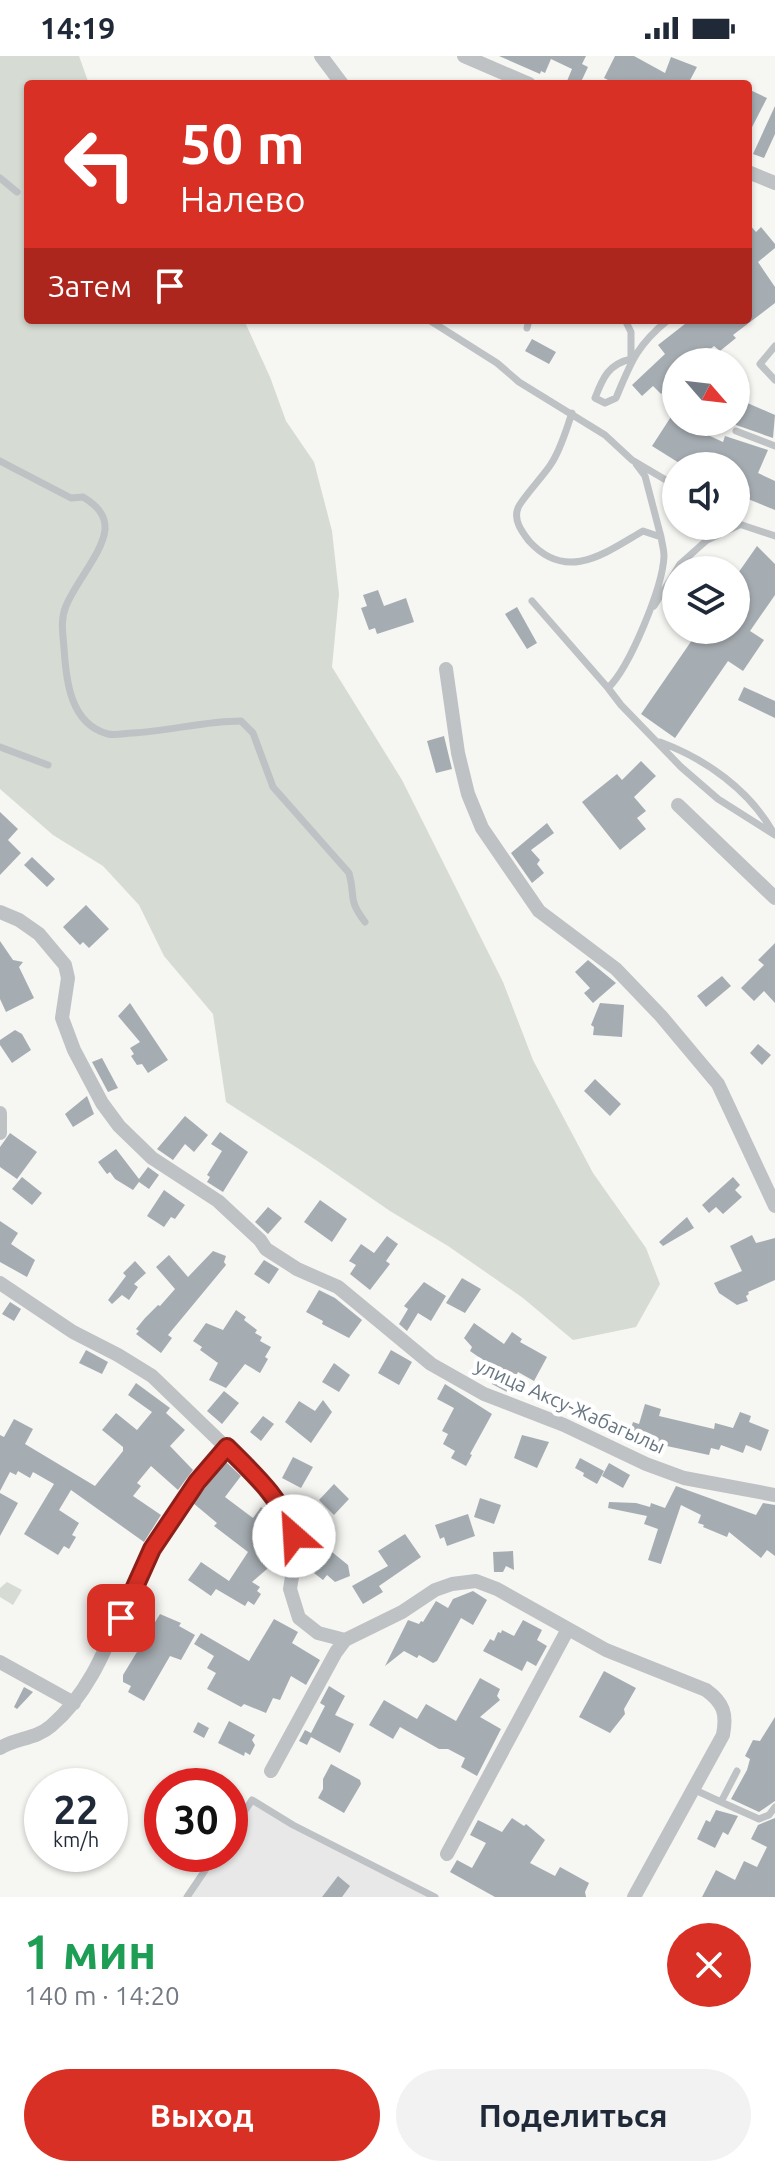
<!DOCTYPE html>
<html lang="ru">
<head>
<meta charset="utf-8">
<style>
  body { margin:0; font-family:Ubuntu,sans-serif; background:#f2f2f3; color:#1f2937; height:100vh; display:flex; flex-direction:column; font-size:30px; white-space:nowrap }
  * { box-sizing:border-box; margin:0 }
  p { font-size:26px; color:#747a83 }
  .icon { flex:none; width:44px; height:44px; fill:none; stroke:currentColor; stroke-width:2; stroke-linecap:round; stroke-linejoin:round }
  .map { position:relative; height:1841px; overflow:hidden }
  .drawer { display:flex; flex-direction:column; background:#fff; flex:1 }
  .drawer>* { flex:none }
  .top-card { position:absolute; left:24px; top:24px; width:728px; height:244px; border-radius:8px; box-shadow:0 2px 6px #0004; background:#d93025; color:#fff; overflow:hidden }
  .needle { width:52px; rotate:118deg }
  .controls { position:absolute; left:662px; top:292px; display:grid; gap:16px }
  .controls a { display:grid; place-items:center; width:88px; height:88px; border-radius:50%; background:#fff; box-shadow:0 2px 6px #0004; font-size:40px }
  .speed { position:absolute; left:24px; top:1712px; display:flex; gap:16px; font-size:40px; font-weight:700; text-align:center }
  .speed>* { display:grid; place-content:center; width:104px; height:104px; border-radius:50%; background:#fff; box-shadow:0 2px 6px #0004; line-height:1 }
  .speed small { font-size:20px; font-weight:400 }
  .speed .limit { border:12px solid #d22; background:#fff; color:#111 }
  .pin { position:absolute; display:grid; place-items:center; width:68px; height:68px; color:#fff; margin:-34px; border-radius:16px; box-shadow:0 4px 12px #0006 }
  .me { position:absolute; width:88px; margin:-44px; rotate:334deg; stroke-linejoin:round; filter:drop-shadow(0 0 6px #0008) }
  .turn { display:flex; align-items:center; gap:28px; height:168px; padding:0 24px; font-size:36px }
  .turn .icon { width:104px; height:104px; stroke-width:2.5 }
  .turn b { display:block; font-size:56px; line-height:68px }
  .then { display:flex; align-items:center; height:76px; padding:0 24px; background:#0003; gap:16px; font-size:30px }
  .round { display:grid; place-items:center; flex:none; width:84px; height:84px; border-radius:42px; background:#f2f2f3 }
  .head { display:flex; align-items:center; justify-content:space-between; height:136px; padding:0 24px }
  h1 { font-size:48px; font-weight:700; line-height:60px; color:#1e9e55 }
  .action { display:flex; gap:16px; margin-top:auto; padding:16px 24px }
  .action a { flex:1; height:92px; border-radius:48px; background:#d93025; color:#fff; font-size:32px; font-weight:700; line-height:92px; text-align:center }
  .action a+a { background:#f2f2f3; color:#1f2937 }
  .status { display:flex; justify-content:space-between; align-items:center; height:56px; padding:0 40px; background:#fff; direction:ltr }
  .status svg { height:22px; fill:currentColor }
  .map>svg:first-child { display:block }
  .built { fill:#e7e8e7 }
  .green { fill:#d6dbd3 }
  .building { fill:#a6adb2 }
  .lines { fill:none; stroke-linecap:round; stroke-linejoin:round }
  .lane { stroke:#bec2c5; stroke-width:7 }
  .street { stroke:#bec2c5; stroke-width:14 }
  .route-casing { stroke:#8d1f18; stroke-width:20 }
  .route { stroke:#d93025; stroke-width:14 }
  .labels { text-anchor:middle; stroke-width:8; stroke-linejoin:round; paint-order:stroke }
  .street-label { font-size:20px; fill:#687682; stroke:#fff }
</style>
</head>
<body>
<div class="status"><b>14:19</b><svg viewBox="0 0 49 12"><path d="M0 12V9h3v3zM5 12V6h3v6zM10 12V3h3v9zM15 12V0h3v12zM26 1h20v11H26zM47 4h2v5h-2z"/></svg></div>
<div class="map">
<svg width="775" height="1841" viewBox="0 0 775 1841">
  <rect width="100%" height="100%" fill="#f6f6f3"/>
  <path class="built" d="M252,1744L435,1841H187L216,1798H230V1777Z"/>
  <path class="green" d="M0,0H79L89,28H28V264H244L270,321L286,365L314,406L332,475L339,538L332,611L402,724L503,926L533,1004L593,1117L646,1192L660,1228L636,1271L573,1284L523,1242L448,1190L390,1155L316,1104L226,1046L213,958L164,900L139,849L103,810L53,779L0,733Z
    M7,1526L22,1534L13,1549L0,1541V1532Z"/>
  <path class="building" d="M499,0H586L582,8L588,11L580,28H574L567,25L572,13L551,3L545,17L541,15L540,18Z
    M615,0H634L665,17L671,1L697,11L688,28H616L604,22Z
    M748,33L767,42L748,79Z
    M775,50V78L764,102L753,98Z
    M748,167L756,176L761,171L775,188V192L758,206L775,231V247L733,279L736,282L720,295L714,290L696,306H676V324L661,338L653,330L642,340L632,329L665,298L658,289L690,264H748Z
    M532,283L556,296L549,308L525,295Z
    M736,342L775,359L773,382L736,369Z
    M676,353V366H702L697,374L723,386L725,380L768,394L758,417L775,425V454L736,438V410H684L652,390Z
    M757,490L775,508V539L750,575L764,584L743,615L728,605L675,682L641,658L699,574H736V520Z
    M378,534L384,550L406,542L414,566L377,578L375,572L369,574L361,552L367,550L363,539Z
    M517,551L537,587L527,593L505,558Z
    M744,631L775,645V662L738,644Z
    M444,680L452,713L436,717L427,685Z
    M641,705L656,720L634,741L646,755L637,762L646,773L620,794L582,746L617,718L622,724Z
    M0,756L18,773L8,784L21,797L0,819Z
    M547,767L554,777L531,794L540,804L537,808L544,817L532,827L511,797Z
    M32,801L55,823L47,831L24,809Z
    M86,849L109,873L89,892L83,886L80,889L63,871Z
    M0,885L13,904L23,906L19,911L34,942L6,956L0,943Z
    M775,887V947L764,935L754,945L741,932L764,909L758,904Z
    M588,904L616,927L593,947L584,937L590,932L575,916Z
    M722,920L731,930L706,951L697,940Z
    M130,947L168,1004L148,1017L142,1008L137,1009L131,1000L134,998L130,992L140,986L118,960Z
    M600,947L624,949L622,981L593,979L594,971L591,969Z
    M15,974L22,978L31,994L12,1007L0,989V984Z
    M758,988L771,999L762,1009L750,997Z
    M102,1002L118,1032L108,1036L92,1006Z
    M595,1023L621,1048L610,1060L584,1035Z
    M87,1040L94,1058L73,1071L65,1058Z
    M185,1060L208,1079L194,1096L185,1088L173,1104L157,1093Z
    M220,1076L248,1096L223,1136L207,1126L210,1121L207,1119L222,1095L211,1088Z
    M10,1077L37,1096L17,1123L0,1111V1091Z
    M116,1093L139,1123L148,1111L159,1119L149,1133L139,1126L133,1134L115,1123L110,1116L107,1118L98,1106Z
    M22,1121L42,1137L32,1149L12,1133Z
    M733,1121L740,1129L735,1134L742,1141L723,1158L716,1151L709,1157L702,1149Z
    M164,1134L185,1149L175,1163L171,1161L164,1171L147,1160Z
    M320,1144L347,1163L332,1186L304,1166Z
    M268,1151L282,1162L268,1178L255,1166Z
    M687,1161L694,1172L663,1190L659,1186Z
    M0,1165L18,1177L11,1188L35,1204L27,1221L0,1206Z
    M752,1179L756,1187L775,1182V1224L748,1236L749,1238L746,1240L748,1245L737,1249L719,1237L714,1227L742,1215L730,1190Z
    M387,1180L398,1188L386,1205L390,1208L370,1234L350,1218L356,1209L349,1205L361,1188L374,1197Z
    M213,1195L226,1200L224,1206L226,1209L168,1279L172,1282L161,1297L136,1278L139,1275L136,1273L145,1262L158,1249L160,1250L175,1233L156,1211L169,1199L188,1221Z
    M264,1204L279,1213L269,1228L254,1218Z
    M135,1205L146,1217L134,1228L138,1231L129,1244L122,1239L112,1248L108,1244L126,1220L123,1217Z
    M462,1222L481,1233L465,1257L446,1247Z
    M424,1226L446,1240L431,1265L418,1257L407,1275L399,1268L408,1253L404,1250Z
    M319,1234L335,1242L362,1264L349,1282L322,1268L323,1265L306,1256Z
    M10,1246L21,1253L14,1265L2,1258Z
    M236,1254L246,1261L244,1264L257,1274L255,1277L262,1281L260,1285L271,1291L265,1301L268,1303L260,1317L245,1308L226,1332L209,1324L218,1307L200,1294L202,1291L193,1285L206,1267L223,1274Z
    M474,1267L504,1288L512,1276L522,1283L520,1286L547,1301L534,1325L518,1316L507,1336L492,1328L499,1315L470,1295L472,1291L464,1282Z
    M86,1294L108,1306L102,1318L79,1307Z
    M391,1294L412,1306L399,1329L378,1317Z
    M334,1307L350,1319L339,1336L322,1326Z
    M136,1327L170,1352L166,1357L185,1374L170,1390L193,1414L178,1434L151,1410L137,1427L141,1430L133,1440L161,1459L144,1486L71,1434L59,1454L79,1467L72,1479L76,1481L69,1493L64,1490L58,1499L24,1478L54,1428L33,1416L30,1422L18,1415L16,1419L10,1416L0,1435V1379L4,1381L14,1363L33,1373L25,1388L95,1430L123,1395V1391L102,1374L116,1357L137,1374L152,1356L128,1339Z
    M445,1328L492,1358L470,1398L472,1399L466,1410L451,1402L455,1395L443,1388L448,1378L442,1375L454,1352L437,1343Z
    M224,1335L239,1347L222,1368L207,1355Z
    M323,1344L332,1356L311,1387L285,1366L299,1345L315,1355Z
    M645,1348L661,1353L659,1360L714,1373L715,1367L733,1372L740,1356L751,1360L749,1366L769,1374L761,1395L746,1389L743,1397L721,1389L719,1394L711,1392L709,1399L662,1389L659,1396L635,1389L637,1385L628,1382L633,1366L639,1368Z
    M263,1360L274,1368L261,1385L250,1376Z
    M522,1379L549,1386L537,1412L514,1402Z
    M293,1401L313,1411L301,1432L282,1422Z
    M580,1402L604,1415L597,1428L583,1420L584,1417L575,1412Z
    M226,1406L241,1420L225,1441L253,1462L261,1451L276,1463L265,1477L272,1482L264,1496L266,1498L283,1480L284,1483L285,1491L280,1500L284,1508L274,1507L252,1526L260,1531L257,1535L261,1538L254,1549L248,1545L245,1550L216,1533L211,1540L188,1524L201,1506L229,1525L248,1496L214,1470L217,1467L193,1447Z
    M609,1407L630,1419L623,1432L602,1420Z
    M334,1428L349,1443L334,1459L319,1444Z
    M676,1430L756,1459L763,1447L775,1449V1500L767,1494L761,1502L729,1476L727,1481L703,1471L704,1469L698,1467L701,1459L681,1449L661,1508L648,1504L658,1473L644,1468L647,1460L608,1452L609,1446L636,1447L650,1451L651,1447L665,1452Z
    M0,1437L18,1447L0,1480Z
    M480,1442L501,1449L494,1468L474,1461Z
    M468,1458L475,1480L447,1490L444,1481L440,1483L435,1469Z
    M405,1478L421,1501L379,1530L383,1536L363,1548L352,1530L388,1510L378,1495Z
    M327,1492L348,1509L350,1520L335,1526L327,1519L323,1524L314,1517L319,1511L315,1508Z
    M513,1495L514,1514L506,1510L503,1516H494L493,1496Z
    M473,1535L487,1544L473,1569L461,1562L437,1605L433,1607L419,1599L417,1602L404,1595L385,1610L408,1564L419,1568L421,1565L423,1566L436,1545L448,1552L453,1543Z
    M160,1558L181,1567L179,1570L195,1579L181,1604L170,1600L144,1645L128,1636L131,1630L123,1626V1619Z
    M274,1563L298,1576L292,1587L320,1604L306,1629L291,1620L280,1644L273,1642L266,1657L244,1648L241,1651L207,1633L216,1617L207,1612L214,1600L194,1588L201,1577L249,1605Z
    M523,1564L542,1574L537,1584L547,1590L536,1610L527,1605L522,1615L483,1595L490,1583L494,1585L498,1576L501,1577L502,1574L514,1580Z
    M604,1615L636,1632L624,1653L625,1658L610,1677L579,1661Z
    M480,1622L500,1633L497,1640L500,1644L480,1661L501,1673L477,1720L461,1711L465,1702L448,1693H439L400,1671L393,1683L369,1669L384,1644L417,1663L426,1648L456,1665Z
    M329,1630L345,1640L335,1659L354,1668L340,1697L311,1681L307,1689L299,1685L305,1674L311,1677L325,1650L320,1647Z
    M24,1631L33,1636L17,1653L14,1651Z
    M775,1661V1745L759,1756L731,1743L747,1714L750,1703L745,1700L753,1684L760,1685Z
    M229,1665L255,1679L252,1684L255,1689L250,1699L245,1696L244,1700L218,1687Z
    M198,1666L209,1672L204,1682L193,1676Z
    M331,1708L360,1724L361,1728L344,1757L318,1742L323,1733V1723Z
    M716,1754L738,1760L728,1779L723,1776L715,1792L697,1783L706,1764L710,1766Z
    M512,1762L524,1770L526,1768L545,1784L530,1807L555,1820L560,1811L589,1827L585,1836L586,1841H495L450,1816L457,1804L472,1812L486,1787L470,1779L478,1764L502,1776Z
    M775,1762V1841H702L716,1814L735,1824L744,1805L757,1811L767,1791L751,1783L758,1769Z
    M338,1820L350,1830L342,1841H322Z"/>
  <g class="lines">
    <path class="lane" d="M0,122L17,136
      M429,264L497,307L519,326L605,379L632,404L676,430
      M625,264L631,276V303
      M527,272L529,264
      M775,290L760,308L775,324
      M631,303C609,308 603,321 595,342L605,347L616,342C631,306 637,289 668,264
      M736,375L775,390
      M0,405L71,442L83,441C96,449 106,458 105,474C102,498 75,527 66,550C60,564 63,578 64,592C66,624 70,668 108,678C116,680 125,677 132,677C169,675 205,665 241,665L253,677L273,731L349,817C356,842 347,842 365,866
      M636,408L645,420L661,481
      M736,467L775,480
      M532,545L608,632C630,611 663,530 664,500C664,494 662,487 661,481L643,475C605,497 567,527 529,485C522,476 513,464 518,452C520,445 545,418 551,408C561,393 566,374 572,357
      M654,550L680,508L707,484L739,469
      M608,632L621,649L681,711L718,743L775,779
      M660,686C706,703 749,734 773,776
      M0,691L48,709
      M737,1715L721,1746L759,1763L769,1759L775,1751
      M695,1734L721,1746
      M230,1777L252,1744L293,1769L435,1841
      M187,1841L216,1798"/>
    <path class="street" d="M321,0L342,28
      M464,0L529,28
      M748,116L775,127
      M446,613L458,697L468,738L482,772L539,855L616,913L661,960L718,1028L775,1150
      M678,749L775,842
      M0,856L19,864L39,878L65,909L68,922L62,962L74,994L102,1047L119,1070L152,1102L218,1145L260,1184L266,1193L297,1213L338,1231L431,1308L484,1338L564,1369L646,1408L684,1422L775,1439
      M0,1077V1057
      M0,1227L73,1276L118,1299L152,1320L259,1423L281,1449L294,1480L296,1496L290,1533L299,1562L318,1577L345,1584L402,1556L435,1534L452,1528L476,1525L497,1533L606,1594L706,1634C724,1647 727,1658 723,1679L634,1841
      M0,1606L74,1647
      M0,1692C16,1682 36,1683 51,1670C99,1629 114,1566 141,1512C158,1480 200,1414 227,1391
      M271,1715L336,1596L345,1584
      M447,1798L568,1573"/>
  </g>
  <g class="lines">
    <defs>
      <path id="route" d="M121,1562L152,1493L197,1426L227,1391C254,1418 282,1443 294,1480"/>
    </defs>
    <use href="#route" class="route-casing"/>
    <use href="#route" class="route"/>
  </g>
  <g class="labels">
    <g class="street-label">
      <text transform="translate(570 1350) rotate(24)" y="7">улица Аксу-Жабагылы</text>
    </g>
  </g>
</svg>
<div class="controls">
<a><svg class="needle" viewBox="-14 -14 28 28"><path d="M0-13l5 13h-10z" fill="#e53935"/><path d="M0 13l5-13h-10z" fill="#747a83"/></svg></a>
<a><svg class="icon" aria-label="sound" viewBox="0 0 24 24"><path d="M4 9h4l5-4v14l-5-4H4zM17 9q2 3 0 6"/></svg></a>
<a><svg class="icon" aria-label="layers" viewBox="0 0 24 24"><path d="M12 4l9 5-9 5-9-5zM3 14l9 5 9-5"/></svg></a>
</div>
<div class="speed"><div>22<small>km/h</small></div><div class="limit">30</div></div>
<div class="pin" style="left:121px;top:1562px;background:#d93025"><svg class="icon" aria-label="arrive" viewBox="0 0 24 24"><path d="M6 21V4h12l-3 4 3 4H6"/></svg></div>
<svg class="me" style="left:294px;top:1480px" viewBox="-20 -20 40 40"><circle r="19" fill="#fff"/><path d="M0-13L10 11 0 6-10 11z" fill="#d93025"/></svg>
<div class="top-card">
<div class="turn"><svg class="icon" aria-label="left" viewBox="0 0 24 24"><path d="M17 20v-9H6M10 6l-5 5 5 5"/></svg><div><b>50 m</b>Налево</div></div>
<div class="then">Затем<svg class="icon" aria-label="arrive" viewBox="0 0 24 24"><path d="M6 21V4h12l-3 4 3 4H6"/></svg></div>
</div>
</div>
<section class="drawer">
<div class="head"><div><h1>1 мин</h1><p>140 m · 14:20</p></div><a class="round" style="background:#d93025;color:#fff"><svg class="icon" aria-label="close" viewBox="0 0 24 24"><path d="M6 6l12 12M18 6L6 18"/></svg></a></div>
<div class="action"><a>Выход</a><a>Поделиться</a></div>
</section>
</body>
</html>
